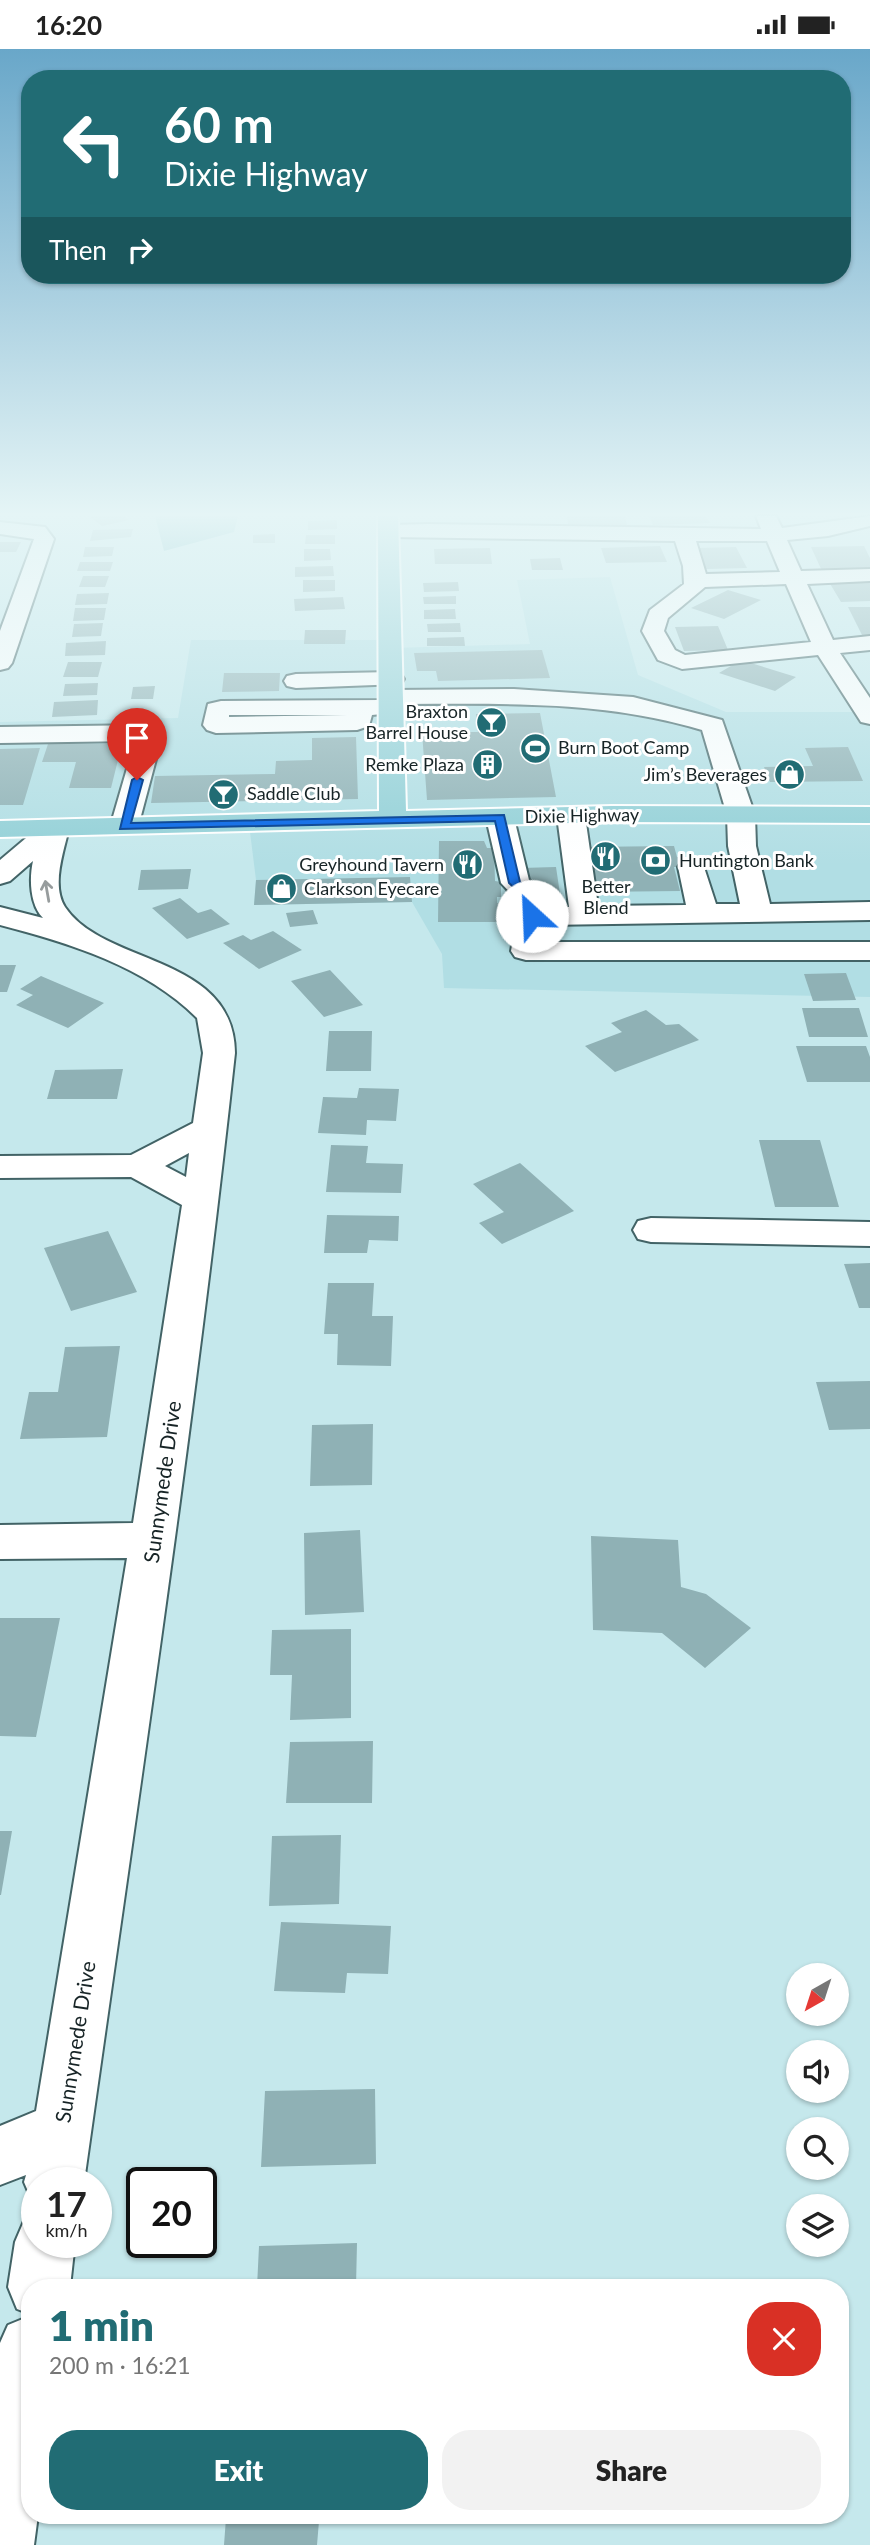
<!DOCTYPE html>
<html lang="en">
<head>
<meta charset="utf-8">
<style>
  body { margin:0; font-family:Lato,sans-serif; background:#f2f2f2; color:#222; height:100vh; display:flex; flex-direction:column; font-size:26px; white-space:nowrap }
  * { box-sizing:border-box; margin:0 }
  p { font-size:23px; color:#767676 }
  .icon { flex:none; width:38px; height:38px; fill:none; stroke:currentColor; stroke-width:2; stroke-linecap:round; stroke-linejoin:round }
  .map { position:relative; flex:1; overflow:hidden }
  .details { position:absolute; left:21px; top:2230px; width:828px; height:245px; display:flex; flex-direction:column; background:#fff; border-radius:28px; box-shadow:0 2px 5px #0004 }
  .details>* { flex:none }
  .guide { position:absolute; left:21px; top:21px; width:830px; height:214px; border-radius:28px; box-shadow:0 2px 5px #0004; background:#216c74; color:#fff; overflow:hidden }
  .needle { width:46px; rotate:219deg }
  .buttons { position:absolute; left:786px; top:1914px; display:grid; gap:14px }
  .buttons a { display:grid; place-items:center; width:63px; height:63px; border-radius:50%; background:#fff; box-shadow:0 2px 5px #0004; font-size:35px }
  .speed { position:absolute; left:21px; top:2118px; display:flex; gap:14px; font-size:35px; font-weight:700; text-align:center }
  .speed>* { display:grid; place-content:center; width:91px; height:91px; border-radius:50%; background:#fff; box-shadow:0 2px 5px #0004; line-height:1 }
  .speed small { font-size:18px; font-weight:400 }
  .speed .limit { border:4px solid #111; border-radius:10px; background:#fff; color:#111 }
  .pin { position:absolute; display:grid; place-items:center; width:60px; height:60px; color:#fff; margin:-72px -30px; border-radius:50% 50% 50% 0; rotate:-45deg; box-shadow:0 0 7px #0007 }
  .pin .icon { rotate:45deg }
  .me { position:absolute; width:77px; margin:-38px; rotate:335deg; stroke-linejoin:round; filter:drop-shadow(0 0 5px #0008) }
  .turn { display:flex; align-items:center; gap:24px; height:147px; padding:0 28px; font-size:32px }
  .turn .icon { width:91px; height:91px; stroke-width:2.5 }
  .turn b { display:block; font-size:49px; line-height:60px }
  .then { display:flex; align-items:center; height:66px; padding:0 28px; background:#0003; gap:14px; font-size:26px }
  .round { display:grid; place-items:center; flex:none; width:74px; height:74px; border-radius:28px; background:#f2f2f2 }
  .overview { display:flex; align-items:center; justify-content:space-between; height:119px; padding:0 28px }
  h1 { font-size:42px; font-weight:800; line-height:52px; color:#216c74 }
  .action { display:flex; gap:14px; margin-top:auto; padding:14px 28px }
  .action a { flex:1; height:80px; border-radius:28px; background:#216c74; color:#fff; font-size:28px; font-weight:800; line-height:80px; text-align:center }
  .action a+a { background:#f2f2f2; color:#222 }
  .status { display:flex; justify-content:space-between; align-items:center; height:49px; padding:0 35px; background:#fff; direction:ltr }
  .status svg { height:19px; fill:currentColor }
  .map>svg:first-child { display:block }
  .built { fill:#b1dee4 }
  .forest { fill:#70b9c1 }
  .building { fill:#8fb1b5 }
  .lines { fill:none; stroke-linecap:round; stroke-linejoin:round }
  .minor-casing { stroke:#426366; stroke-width:4 }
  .major-casing { stroke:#fff; stroke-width:4 }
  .minor { fill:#fff; fill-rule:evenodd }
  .major { fill:#93d0d7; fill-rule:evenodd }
  .oneway { stroke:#979c9d }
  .route { fill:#1a73e8; stroke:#114b97; stroke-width:2 }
  .labels { text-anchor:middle; stroke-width:6; stroke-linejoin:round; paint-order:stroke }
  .far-poi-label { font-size:18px; fill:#172426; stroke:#fff; text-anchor:end }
  .far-street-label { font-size:18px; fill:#172426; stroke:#fff }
  .street-label { font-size:21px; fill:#172426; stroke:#fff }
</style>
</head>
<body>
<div class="status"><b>16:20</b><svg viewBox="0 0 49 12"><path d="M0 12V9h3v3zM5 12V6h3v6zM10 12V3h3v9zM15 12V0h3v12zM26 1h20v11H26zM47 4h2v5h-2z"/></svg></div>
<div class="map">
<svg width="870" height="2496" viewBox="0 0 870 2496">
  <rect width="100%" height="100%" fill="#c5e8ec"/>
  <path class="built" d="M610,528L638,626L726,663H867L870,668V948L444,939L442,905L412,853L254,856L256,831L249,775L0,780V673L178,669L191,591H392L393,599L530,595L517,531Z"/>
  <path class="forest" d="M155,467H238L234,483L164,502Z"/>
  <path class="building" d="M96,467H123L129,471L102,477L90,468Z
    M567,467H625L627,476L568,475Z
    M649,467H706L710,474L653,476Z
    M337,471V480L308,481V472Z
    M133,480L131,488L90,492L93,481Z
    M275,485V494H253V486Z
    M306,486H335V495H305Z
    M0,493H21L16,503H0Z
    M660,497L667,513L606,514L601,499Z
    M864,497L870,509V521L822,522L811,498Z
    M85,498H114L112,507L83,508Z
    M736,498L747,519L706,520L697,499Z
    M490,499L492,515H435L434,500Z
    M304,500H330L331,511L304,512Z
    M560,509L563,521H532L530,510Z
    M80,513H113L110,522H77Z
    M333,517L334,527L295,528V518Z
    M83,527H109L105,538H79Z
    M303,531H335V542L303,543Z
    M458,533L459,542L424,543L423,534Z
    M829,533H870V552L841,553Z
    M728,541L761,551L724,570L691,559Z
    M109,544L107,555L75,556L77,545Z
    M456,547V555H424L423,548Z
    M343,548L345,560L295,562L294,550Z
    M848,558H870V586H862Z
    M75,559H106L104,571L73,572Z
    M455,560L456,570H424V561Z
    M103,574L101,587L72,588L74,575Z
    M460,574L461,583H428L427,575Z
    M718,577L728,601L684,602L675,578Z
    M305,581H346L345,595H304Z
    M464,588L465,597H427V589Z
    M106,592L105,606L65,607L66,594Z
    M542,601L550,629L438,632L436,622H417L414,604Z
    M741,611L796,628L775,642L719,624Z
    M68,613H102L98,628H63Z
    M224,624H280L279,642L222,643Z
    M98,634L97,646L63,647L65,635Z
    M155,637L153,650H131L133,638Z
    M98,651L97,666L52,668L54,653Z
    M540,664L556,748L427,751L422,683H478L476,665Z
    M356,688L358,750L151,754L155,727L275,725L276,712L312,711V689Z
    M48,695H122L111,739H69L76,713H42Z
    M848,698L863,732L770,733L764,718L813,717L805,699Z
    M40,699L23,756H0V700Z
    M439,792H484L487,799H494L495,832L501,833V848H497V854H513V873H438Z
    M674,797L677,808H696L699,818H674L680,842L591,843L582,798Z
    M556,818L560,845H547L523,828L521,819Z
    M191,820L188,840L138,841L141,821Z
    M410,828L412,853L254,856L256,831Z
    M180,849L198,864L211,860L230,875L187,890L152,859Z
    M313,861L318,875L290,878L286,864Z
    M273,882L302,901L259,920L223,894L243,886L251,891Z
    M0,916H16L7,943H0Z
    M330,921L363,956L324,968L291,932Z
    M846,924L856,951L813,952L804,925Z
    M41,927L104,954L68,979L16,956L33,946L20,940Z
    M802,959H859L868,988H809Z
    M646,961L666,976L679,975L699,991L615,1023L585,997L622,983L611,974Z
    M329,982H372L371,1022H326Z
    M796,997H866L870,1008V1033H807Z
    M123,1020L117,1050H47L55,1021Z
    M359,1039L399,1040L396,1072L367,1071L366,1086L318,1084L323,1048L357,1049Z
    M759,1091H820L839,1158H775Z
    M331,1096L368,1097L366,1114L403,1115L401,1144L326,1143Z
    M520,1114L574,1162L502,1195L479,1174L504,1163L473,1135Z
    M327,1166L399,1167L398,1192L369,1191L367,1204H324Z
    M108,1182L137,1243L71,1262L44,1199Z
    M870,1214V1259H859L844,1215Z
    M328,1234H374L372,1267H393L391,1317L337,1316L338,1285H324Z
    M120,1297L107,1388L20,1390L29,1343H58L65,1298Z
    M870,1332V1380L829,1381L816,1333Z
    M373,1375L372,1436L310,1437L312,1376Z
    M360,1481L364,1563L305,1566L304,1484Z
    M591,1487L678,1491L681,1538L706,1545L751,1579L705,1619L662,1584L593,1581Z
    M0,1569H60L36,1688L0,1687Z
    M351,1580V1669L290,1671L292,1626H270L272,1581Z
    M373,1692L372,1754H286L290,1693Z
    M0,1782H12L1,1846H0Z
    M341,1786L339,1855L269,1857L272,1787Z
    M281,1873L391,1877L388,1925L347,1924L345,1944L274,1942Z
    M375,2040L376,2115L261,2118L265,2042Z
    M357,2194L356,2238H257L259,2197Z
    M226,2469L319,2472L317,2496H224Z"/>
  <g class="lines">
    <defs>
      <path id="minor" d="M756,467H776L782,479L870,467V477L828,487L787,491L801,522L870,520V532L807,535L833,591L870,587V601L840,604L870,649V675L861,673L818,606L682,620L658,611L642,582L650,561L684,535L683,517L675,492L389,488L379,482L389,476L428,475L761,480ZM696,492H767L780,523L706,525ZM786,535L811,593L685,606L675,601L664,582L668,569L705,538Z
        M0,473L45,478L54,490L12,614L8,619L0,621V582L34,490L0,485Z
        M392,623L401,625L404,630L401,635L296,639L287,637L284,632L287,627L296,625Z
        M514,640L633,648L722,671L755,766L756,797L770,855L870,853V871L545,876L543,893H870V911H526L515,908L511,902L517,867L516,850L501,834L486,769L490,763H510L514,769L529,831L545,847L546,858H569L557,767L561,761H581L585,767L598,857L686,856L678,818L682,812L692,809L702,812L716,855H740L728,797L727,766L702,681C603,651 504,655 403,655L401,663L372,666L369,677L357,681L216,684L207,681L203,676L208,655L221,652L381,651L382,643L391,641ZM229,666H347L229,668Z
        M150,676L159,679L163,684L138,778L134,784H114L110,778L135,692L0,694V678Z
        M55,771L65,773L69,779C64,802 51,836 65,858C104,917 234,905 235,1004C194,1382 137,1756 84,2133H37V2155L33,2154L24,2133L26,2126L0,2136V2077L36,2062L127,1509L0,1510V1476L133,1474L182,1156L131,1128L0,1129V1107L131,1106L193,1074L203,1004L197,969C145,917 69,894 0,876V858L43,869C30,856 29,830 33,812L10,832L0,835V811L45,773ZM189,1104L186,1128L165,1117Z
        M651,1169L870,1173V1197L651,1193L638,1190L633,1181L638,1172Z
        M37,2166V2193H75L70,2238H30V2265L17,2260L8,2238L15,2193L24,2172Z
        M30,2267V2466H38L34,2496H0V2294L8,2276Z"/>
      <path id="major" d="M378,467H398L406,762L612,757L870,758V774L612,773L0,788V772L379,762Z"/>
    </defs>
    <use href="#minor" class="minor-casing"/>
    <use href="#major" class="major-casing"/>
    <use href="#minor" class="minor"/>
    <use href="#major" class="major"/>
  </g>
  <defs><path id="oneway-shaft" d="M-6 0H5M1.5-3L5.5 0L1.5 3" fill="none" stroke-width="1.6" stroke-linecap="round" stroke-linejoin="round" transform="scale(1.75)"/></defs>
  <use class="oneway" href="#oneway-shaft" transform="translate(47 842) rotate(-100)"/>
  <linearGradient id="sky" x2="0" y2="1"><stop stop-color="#69a7c9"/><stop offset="0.57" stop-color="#e5f5f6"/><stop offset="1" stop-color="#e5f5f6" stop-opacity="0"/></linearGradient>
  <rect width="870" height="816" fill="url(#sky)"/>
  <path class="route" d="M137,728L143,731L131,774L504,766L520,833L536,847L538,867L527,869L524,848L509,834L495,772L120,780L132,731Z"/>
  <defs>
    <symbol id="bar-disc" viewBox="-11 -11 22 22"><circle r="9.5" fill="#216c74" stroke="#fff"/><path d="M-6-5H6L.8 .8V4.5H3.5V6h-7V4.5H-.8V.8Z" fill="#fff"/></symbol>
    <symbol id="stadium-disc" viewBox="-11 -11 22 22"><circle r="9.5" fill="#216c74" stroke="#fff"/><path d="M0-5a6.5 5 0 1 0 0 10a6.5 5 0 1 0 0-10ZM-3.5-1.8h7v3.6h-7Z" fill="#fff"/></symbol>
    <symbol id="building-disc" viewBox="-11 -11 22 22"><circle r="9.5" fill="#216c74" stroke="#fff"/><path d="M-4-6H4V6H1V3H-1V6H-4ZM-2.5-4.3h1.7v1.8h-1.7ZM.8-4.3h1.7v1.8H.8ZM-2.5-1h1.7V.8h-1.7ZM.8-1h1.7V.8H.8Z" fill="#fff"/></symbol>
    <symbol id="shop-disc" viewBox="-11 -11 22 22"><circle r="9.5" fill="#216c74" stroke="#fff"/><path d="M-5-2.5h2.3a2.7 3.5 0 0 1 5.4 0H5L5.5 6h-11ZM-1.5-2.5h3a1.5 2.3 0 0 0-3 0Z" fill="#fff"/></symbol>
    <symbol id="restaurant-disc" viewBox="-11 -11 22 22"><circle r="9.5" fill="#216c74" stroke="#fff"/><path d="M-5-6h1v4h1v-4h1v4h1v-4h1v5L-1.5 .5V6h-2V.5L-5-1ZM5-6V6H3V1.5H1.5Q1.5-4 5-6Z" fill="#fff"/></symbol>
    <symbol id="bank-disc" viewBox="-11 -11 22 22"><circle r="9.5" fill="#216c74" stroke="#fff"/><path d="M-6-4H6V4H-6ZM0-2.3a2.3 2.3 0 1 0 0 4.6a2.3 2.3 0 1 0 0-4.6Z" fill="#fff"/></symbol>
  </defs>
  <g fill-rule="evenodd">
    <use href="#bar-disc" x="474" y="656" width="35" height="35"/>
    <use href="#stadium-disc" x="518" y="682" width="35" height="35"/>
    <use href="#building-disc" x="470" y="698" width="35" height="35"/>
    <use href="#shop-disc" x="772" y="708" width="35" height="35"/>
    <use href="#bar-disc" x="206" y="728" width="35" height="35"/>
    <use href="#restaurant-disc" x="588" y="790" width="35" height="35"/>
    <use href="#bank-disc" x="638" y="794" width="35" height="35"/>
    <use href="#restaurant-disc" x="450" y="798" width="35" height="35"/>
    <use href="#shop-disc" x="264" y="822" width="35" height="35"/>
  </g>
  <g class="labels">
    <g class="far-poi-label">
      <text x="468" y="669">Braxton<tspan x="468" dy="21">Barrel House</tspan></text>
      <text x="558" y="705" text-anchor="start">Burn Boot Camp</text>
      <text x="464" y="722">Remke Plaza</text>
      <text x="767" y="732">Jim’s Beverages</text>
      <text x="247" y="751" text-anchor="start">Saddle Club</text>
      <text x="679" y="818" text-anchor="start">Huntington Bank</text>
      <text x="444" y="822">Greyhound Tavern</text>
      <text x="606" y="844" text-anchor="middle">Better<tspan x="606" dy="21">Blend</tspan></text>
      <text x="304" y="846" text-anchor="start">Clarkson Eyecare</text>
    </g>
    <g class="far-street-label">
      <text transform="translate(582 767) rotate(-1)" y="6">Dixie Highway</text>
    </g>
    <g class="street-label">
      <text transform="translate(163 1433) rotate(-82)" y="7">Sunnymede Drive</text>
      <text transform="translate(76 1993) rotate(-81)" y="7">Sunnymede Drive</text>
    </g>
  </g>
</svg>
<div class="buttons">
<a><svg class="needle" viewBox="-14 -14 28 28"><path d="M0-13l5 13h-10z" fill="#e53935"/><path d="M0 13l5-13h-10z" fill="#767676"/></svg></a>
<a><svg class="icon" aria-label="sound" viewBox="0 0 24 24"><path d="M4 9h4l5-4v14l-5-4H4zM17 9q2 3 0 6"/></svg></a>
<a><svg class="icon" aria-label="search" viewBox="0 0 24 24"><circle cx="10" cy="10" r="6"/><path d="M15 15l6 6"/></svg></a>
<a><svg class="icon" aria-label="layers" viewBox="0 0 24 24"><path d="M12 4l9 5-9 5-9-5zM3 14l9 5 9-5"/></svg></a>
</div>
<div class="speed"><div>17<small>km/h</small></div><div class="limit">20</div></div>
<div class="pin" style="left:137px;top:731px;background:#d93025"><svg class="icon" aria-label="arrive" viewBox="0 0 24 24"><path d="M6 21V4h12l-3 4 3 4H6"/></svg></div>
<svg class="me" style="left:532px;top:867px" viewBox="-20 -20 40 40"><circle r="19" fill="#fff"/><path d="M0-13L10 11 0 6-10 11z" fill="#1a73e8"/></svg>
<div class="guide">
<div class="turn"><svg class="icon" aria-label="left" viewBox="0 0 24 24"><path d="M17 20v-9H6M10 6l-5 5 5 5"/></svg><div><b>60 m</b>Dixie Highway</div></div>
<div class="then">Then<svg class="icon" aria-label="right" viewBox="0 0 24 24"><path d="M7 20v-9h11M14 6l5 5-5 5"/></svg></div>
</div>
<section class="details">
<div class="overview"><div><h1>1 min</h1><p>200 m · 16:21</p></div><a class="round" style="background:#d93025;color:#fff"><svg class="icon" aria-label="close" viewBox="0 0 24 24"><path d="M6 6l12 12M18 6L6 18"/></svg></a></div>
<div class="action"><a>Exit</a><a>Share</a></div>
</section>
</div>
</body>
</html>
